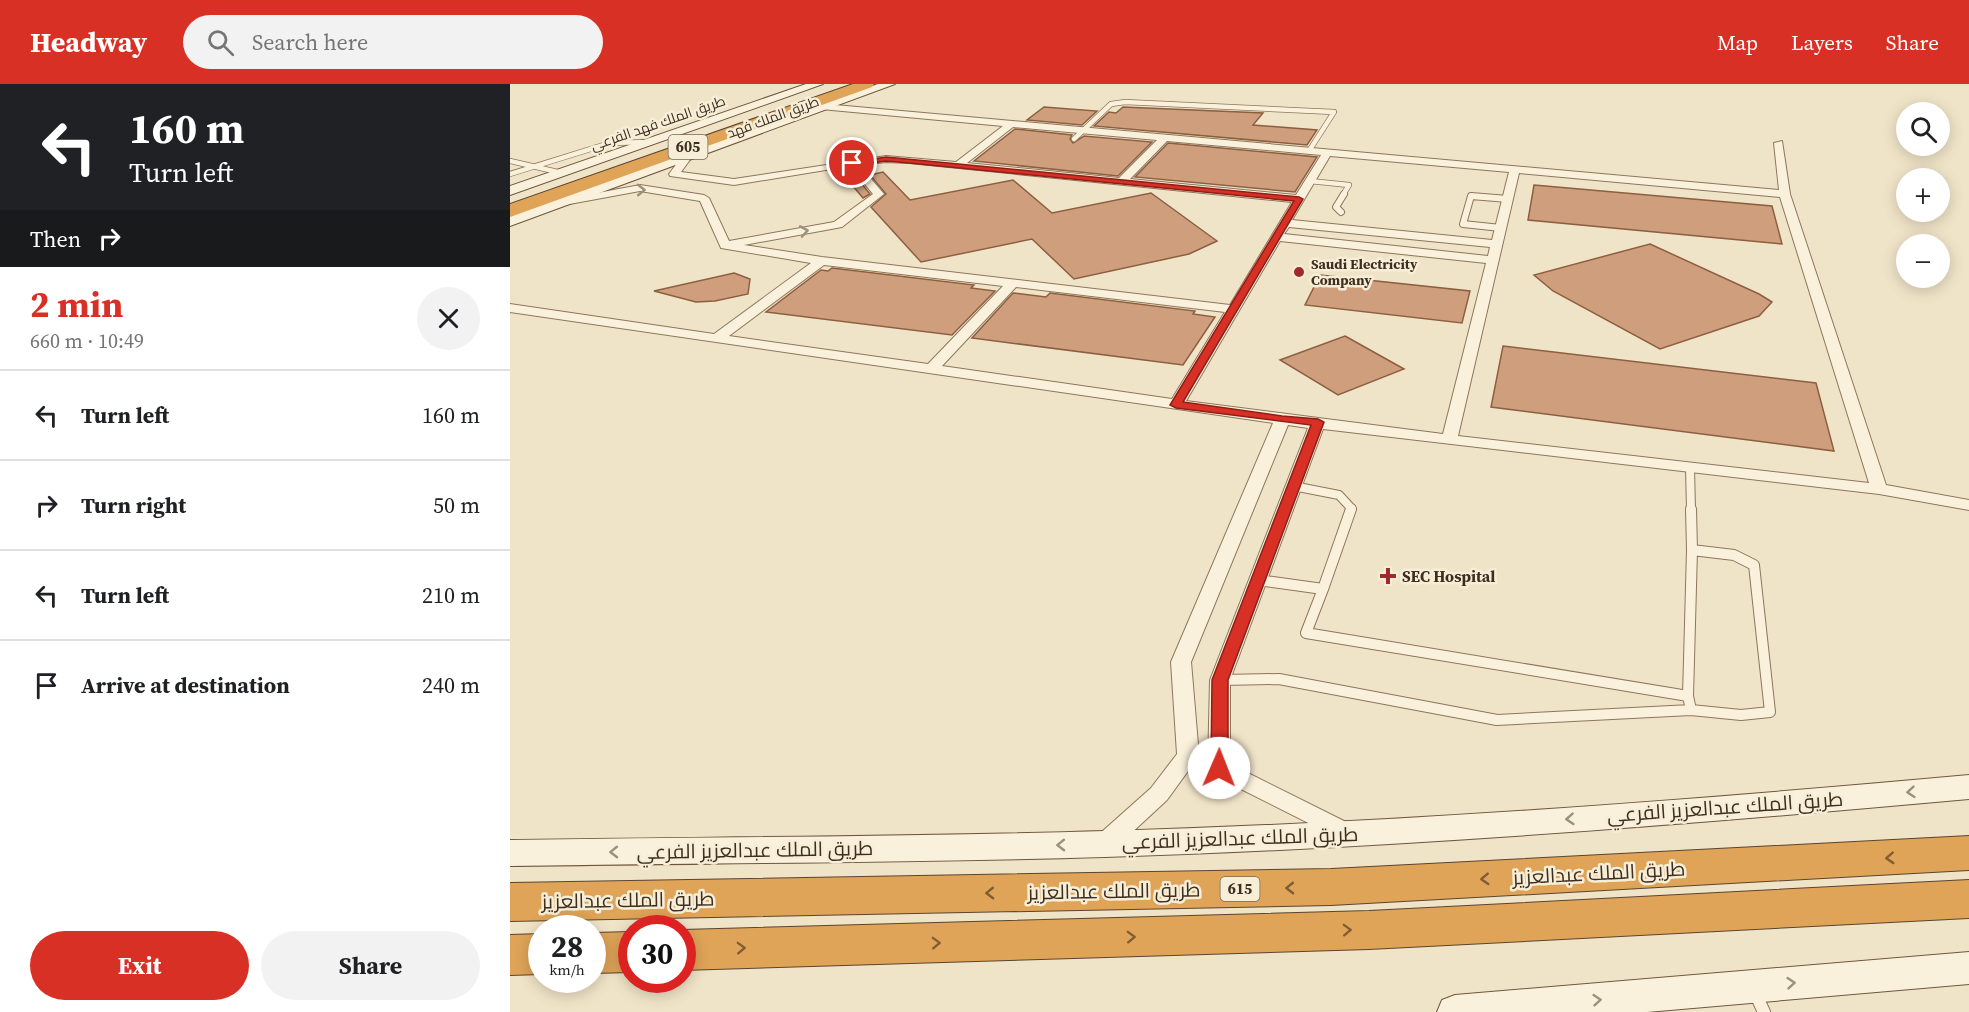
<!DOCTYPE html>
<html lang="en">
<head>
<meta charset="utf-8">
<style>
  body { margin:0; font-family:"Source Serif 4",Cairo,serif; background:#f2f2f2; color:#202124; height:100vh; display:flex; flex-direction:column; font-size:22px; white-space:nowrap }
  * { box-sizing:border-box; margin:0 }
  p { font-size:20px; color:#757577 }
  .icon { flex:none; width:33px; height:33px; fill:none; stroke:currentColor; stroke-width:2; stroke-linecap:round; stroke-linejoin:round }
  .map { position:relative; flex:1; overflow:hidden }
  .side { display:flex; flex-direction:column; background:#fff; width:510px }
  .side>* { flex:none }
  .banner { background:#202124; color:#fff; overflow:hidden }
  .fabs { position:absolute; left:1386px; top:18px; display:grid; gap:12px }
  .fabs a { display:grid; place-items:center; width:54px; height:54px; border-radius:50%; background:#fff; box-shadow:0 3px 15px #0003; font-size:30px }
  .speed { position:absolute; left:18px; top:831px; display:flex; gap:12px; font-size:30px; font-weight:700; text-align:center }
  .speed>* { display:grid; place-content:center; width:78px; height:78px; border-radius:50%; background:#fff; box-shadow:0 3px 15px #0003; line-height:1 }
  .speed small { font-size:15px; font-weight:400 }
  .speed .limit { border:9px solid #d22; background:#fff; color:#111 }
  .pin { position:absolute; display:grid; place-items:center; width:51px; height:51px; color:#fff; margin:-26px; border:3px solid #fff; border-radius:50%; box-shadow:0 2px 6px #0007 }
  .me { position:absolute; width:66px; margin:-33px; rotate:1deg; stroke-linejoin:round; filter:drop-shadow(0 0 4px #0008) }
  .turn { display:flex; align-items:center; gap:21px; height:126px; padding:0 30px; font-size:27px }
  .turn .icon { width:78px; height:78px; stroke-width:2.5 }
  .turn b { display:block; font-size:42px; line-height:51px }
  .then { display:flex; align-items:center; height:57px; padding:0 30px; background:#0003; gap:12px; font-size:22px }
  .round { display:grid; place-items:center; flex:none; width:63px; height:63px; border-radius:32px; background:#f2f2f2 }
  .headline { display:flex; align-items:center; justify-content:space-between; height:102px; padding:0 30px }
  h1 { font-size:36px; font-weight:700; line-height:45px; color:#d93025 }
  .action { display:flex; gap:12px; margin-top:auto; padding:12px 30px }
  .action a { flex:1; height:69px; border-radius:36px; background:#d93025; color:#fff; font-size:24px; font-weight:700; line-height:69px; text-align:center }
  .action a+a { background:#f2f2f2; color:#202124 }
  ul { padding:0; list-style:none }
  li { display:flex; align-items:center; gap:18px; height:90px; padding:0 30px; border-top:2px solid #e0e0e0 }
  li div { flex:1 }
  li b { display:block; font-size:22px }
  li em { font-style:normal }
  header { display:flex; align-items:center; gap:36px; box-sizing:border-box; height:84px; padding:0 30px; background:#d93025; color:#fff }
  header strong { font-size:28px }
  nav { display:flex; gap:33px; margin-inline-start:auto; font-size:21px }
  .search { width:420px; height:54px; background:#f2f2f2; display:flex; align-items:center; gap:15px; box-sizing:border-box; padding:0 21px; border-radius:33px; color:#757577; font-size:22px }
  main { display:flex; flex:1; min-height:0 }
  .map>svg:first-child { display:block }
  .building { fill:#cf9f7d; stroke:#8d5f41; stroke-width:1.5 }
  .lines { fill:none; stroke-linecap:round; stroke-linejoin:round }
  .service-far4-casing { stroke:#8d765c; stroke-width:6 }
  .service-far3-casing { stroke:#8d765c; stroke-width:8 }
  .service-far2-casing { stroke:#8d765c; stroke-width:10 }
  .service-far1-casing { stroke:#8d765c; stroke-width:12 }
  .service-casing { stroke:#8d765c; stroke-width:14 }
  .minor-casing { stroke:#8d765c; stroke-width:2 }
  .secondary-casing { stroke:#6f573f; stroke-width:2 }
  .motorway-casing { stroke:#5b4430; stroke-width:2 }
  .service-far4 { stroke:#faf1dc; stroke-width:4.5 }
  .service-far3 { stroke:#faf1dc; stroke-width:6 }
  .service-far2 { stroke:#faf1dc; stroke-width:8 }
  .service-far1 { stroke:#faf1dc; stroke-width:10 }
  .service { stroke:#faf1dc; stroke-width:12 }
  .minor { fill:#faf1dc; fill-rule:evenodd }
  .secondary { fill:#faf1dc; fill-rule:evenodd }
  .motorway { fill:#e0a458; fill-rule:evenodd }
  .oneway { stroke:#9c907e }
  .oneway2 { stroke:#7e5d36 }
  .route { fill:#d93025; stroke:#8d1f18; stroke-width:1.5 }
  .poi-dot { fill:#9e2a2b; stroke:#f7eed8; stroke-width:2 }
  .labels { text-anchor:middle; stroke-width:5; stroke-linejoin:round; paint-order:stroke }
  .far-street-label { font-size:14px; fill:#3d2e20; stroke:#f7eed8 }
  .far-poi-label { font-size:14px; font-weight:bold; fill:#3d2e20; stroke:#f7eed8; text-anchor:start }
  .shield { fill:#f7eed8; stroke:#756857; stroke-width:1.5 }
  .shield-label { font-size:15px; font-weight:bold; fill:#3d2e20 }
  .poi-label { font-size:16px; font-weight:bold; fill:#3d2e20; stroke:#f7eed8; text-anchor:start }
  .near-street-label { font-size:20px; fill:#3d2e20; stroke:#f7eed8 }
</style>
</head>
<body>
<header>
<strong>Headway</strong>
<div class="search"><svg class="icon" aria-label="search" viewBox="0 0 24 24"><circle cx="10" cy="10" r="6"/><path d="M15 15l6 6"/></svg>Search here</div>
<nav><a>Map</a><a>Layers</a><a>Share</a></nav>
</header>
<main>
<section class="side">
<div class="banner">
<div class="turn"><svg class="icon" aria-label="left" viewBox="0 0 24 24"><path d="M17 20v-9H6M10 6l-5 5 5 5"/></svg><div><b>160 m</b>Turn left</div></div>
<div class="then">Then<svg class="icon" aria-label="right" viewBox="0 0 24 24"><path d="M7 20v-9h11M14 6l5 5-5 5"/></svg></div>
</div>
<div class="headline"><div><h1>2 min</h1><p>660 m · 10:49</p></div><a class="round"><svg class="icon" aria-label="close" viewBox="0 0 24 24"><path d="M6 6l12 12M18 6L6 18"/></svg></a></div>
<ul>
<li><svg class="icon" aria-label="left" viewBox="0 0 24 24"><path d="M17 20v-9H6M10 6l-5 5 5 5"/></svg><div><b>Turn left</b></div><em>160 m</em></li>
<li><svg class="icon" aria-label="right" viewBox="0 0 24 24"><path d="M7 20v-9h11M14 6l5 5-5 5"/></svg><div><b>Turn right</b></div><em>50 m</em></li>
<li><svg class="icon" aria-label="left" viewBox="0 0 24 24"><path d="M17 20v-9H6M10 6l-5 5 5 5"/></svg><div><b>Turn left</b></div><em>210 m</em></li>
<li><svg class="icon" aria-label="arrive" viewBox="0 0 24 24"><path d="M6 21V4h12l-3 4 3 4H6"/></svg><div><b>Arrive at destination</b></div><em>240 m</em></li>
</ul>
<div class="action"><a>Exit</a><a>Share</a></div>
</section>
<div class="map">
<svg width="1459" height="928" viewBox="0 0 1459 928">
  <rect width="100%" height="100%" fill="#f0e4c8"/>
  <path class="building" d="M534,23L587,27L572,41L517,36Z
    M613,23L753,29L743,41L807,46L797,61L584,42L599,28L606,29Z
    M505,45L562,51L560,55L563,59L574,52L642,58L608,92L464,77Z
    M658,59L807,73L785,108L625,93Z
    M373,88L400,116L503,96L542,129L641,109L707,157L679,170L564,195L522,155L411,178L361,123L376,110L360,91Z
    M346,93L360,110L353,114L337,95Z
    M1024,101L1262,122L1272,160L1018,136Z
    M1140,160L1249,210L1262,218L1249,232L1150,265L1043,207L1024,191Z
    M322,184L464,201L461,204L485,207L442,251L256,228L311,186L318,187Z
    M224,189L240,195L238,210L205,217L186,218L144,207Z
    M810,191L960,207L952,239L795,221Z
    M503,209L536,213L540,209L685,227L683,230L705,233L673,281L462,254Z
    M835,252L894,285L828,311L770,276Z
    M993,262L1306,299L1324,367L981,323Z"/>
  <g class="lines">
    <defs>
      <path id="service-far4" d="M564,55L601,20L615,18L824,28L799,67
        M0,77L52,89
        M0,90L100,59L140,58
        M800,97L839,101L833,111"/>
      <path id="service-far3" d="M831,128L826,123L834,110
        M991,144L953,140L961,112L998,115"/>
      <path id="service-far2" d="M1180,383L1181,426
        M783,402L829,411L841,424L840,426"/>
      <path id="service-far1" d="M1181,425L1182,466
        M813,505L841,425
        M710,596L769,595L987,636L1181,626L1178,612L796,549L813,505L748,496
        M1178,612L1182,466L1224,471L1244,481L1260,628L1231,631L1181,626"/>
      <path id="service" d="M1245,909L1254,928"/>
      <path id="minor" d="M314,20L1269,106L1264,59L1272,57L1280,110L1376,401L1459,416V426L1369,410L813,345L720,596V680L846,743L850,750L846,757L838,759L701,690L698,684L700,596L798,344L778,341L681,578L689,672L657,716L602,767L594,770L586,767L582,760L586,753L641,704L667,670L661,578L763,339L0,228V220L204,250L301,179L211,164L190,117L130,107L54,121L50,120V116L130,101L194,111L199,114L219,157L324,138L363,110L340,82L224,101L160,92L159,90L173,71L182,73L171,88L224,95L376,72L446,78L493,42L311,25L309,23ZM503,43L647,56L609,94L457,79ZM657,57L811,71L786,111L620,95ZM820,72L999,88L982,156L782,136ZM376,78L399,79L782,118L720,221L312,173L234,161L332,143L374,110L349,81ZM1009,89L1270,113L1359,399L948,352ZM779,143L980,163L978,172L774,150ZM770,157L976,179L933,350L676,317ZM314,181L493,202L418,280L219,252ZM506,203L715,228L662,315L432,282Z"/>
      <path id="secondary" d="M296,0H313L0,111V102Z
        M368,0H385L0,142V132Z
        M1459,691V715C1172,741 883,764 595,773C397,779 198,779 0,782V756C198,753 397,753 595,747C883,739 1172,717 1459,691Z
        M1459,868V900L1137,928H927L932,916L945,911Z"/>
      <path id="motorway" d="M343,0H364L362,3L0,133V120Z
        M1459,752V786L821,821L0,837V799L821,785Z
        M1459,796V834L859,865L172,886V846L859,827Z
        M122,848V888L82,889V849Z
        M32,850V890L0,891V851Z"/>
    </defs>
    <use href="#service-far4" class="service-far4-casing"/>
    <use href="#service-far3" class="service-far3-casing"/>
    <use href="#service-far2" class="service-far2-casing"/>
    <use href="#service-far1" class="service-far1-casing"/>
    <use href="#service" class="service-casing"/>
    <use href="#minor" class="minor-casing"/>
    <use href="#secondary" class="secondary-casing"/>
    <use href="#motorway" class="motorway-casing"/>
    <use href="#service-far4" class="service-far4"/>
    <use href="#service-far3" class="service-far3"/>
    <use href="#service-far2" class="service-far2"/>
    <use href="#service-far1" class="service-far1"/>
    <use href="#service" class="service"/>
    <use href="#minor" class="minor"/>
    <use href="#secondary" class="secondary"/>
    <use href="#motorway" class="motorway"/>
  </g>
  <defs><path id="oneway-chevron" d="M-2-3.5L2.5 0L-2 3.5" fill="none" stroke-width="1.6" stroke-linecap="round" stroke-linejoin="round" transform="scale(1.5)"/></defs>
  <g class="oneway">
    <use href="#oneway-chevron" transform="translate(131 106) rotate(-1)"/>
    <use href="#oneway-chevron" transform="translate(294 147) rotate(-10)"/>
    <use href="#oneway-chevron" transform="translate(1401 708) rotate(175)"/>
    <use href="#oneway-chevron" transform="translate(1060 735) rotate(176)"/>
    <use href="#oneway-chevron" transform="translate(551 761) rotate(179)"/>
    <use href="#oneway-chevron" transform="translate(104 768) rotate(179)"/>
    <use href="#oneway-chevron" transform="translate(1281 899) rotate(-5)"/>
    <use href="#oneway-chevron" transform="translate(1087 916) rotate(-5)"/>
  </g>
  <g class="oneway2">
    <use href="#oneway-chevron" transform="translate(1380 774) rotate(177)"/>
    <use href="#oneway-chevron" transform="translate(975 795) rotate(177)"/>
    <use href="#oneway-chevron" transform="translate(780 804) rotate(179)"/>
    <use href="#oneway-chevron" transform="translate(480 809) rotate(179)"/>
    <use href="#oneway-chevron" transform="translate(837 846) rotate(-2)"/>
    <use href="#oneway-chevron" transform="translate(621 853) rotate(-2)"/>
    <use href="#oneway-chevron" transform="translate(426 859) rotate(-2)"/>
    <use href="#oneway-chevron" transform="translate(231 864) rotate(-2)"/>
  </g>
  <path class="route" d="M376,73L789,113L793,115L673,318L772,332L808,335L814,338L718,596V684L715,688L709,690L703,688L701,684L702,596L801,341L666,324L660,321L784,117L399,79L376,77L342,82L338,79Z"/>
  <g class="poi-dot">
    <circle cx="789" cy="188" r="6"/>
    <path d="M875 483h6v6h6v6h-6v6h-6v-6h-6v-6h6z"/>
  </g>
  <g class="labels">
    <g class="far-street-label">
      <text transform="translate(263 33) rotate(-20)" y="5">طريق الملك فهد</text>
      <text transform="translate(148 39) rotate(-19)" y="5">طريق الملك فهد الفرعي</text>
    </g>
    <g class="far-poi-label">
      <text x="801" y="185">Saudi Electricity<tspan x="801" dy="16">Company</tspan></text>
    </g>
    <g class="shield">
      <rect x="158.5" y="51" width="39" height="24" rx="4.5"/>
      <rect x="710.5" y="793" width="39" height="24" rx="4.5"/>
    </g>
    <g class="shield-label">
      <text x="178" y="68">605</text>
      <text x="730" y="810">615</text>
    </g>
    <g class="poi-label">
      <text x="892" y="498">SEC Hospital</text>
    </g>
    <g class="near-street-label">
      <text transform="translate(1215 723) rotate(-4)" y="7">طريق الملك عبدالعزيز الفرعي</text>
      <text transform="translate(730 754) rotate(-2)" y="7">طريق الملك عبدالعزيز الفرعي</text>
      <text transform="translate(245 766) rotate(-1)" y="7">طريق الملك عبدالعزيز الفرعي</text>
      <text transform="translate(1089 789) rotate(-3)" y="7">طريق الملك عبدالعزيز</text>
      <text transform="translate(604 807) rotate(-1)" y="7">طريق الملك عبدالعزيز</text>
      <text transform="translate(118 816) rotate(-1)" y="7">طريق الملك عبدالعزيز</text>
    </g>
  </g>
</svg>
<div class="fabs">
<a><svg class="icon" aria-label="search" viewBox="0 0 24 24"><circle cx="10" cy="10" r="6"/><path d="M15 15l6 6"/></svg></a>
<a>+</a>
<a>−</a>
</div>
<div class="speed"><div>28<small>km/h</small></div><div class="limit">30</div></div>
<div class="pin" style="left:342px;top:79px;background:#d93025"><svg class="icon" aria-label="arrive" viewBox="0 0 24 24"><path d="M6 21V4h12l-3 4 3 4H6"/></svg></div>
<svg class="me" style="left:709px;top:684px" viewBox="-20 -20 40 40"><circle r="19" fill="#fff"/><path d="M0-13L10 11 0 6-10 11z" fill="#d93025"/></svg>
</div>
</main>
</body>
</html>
